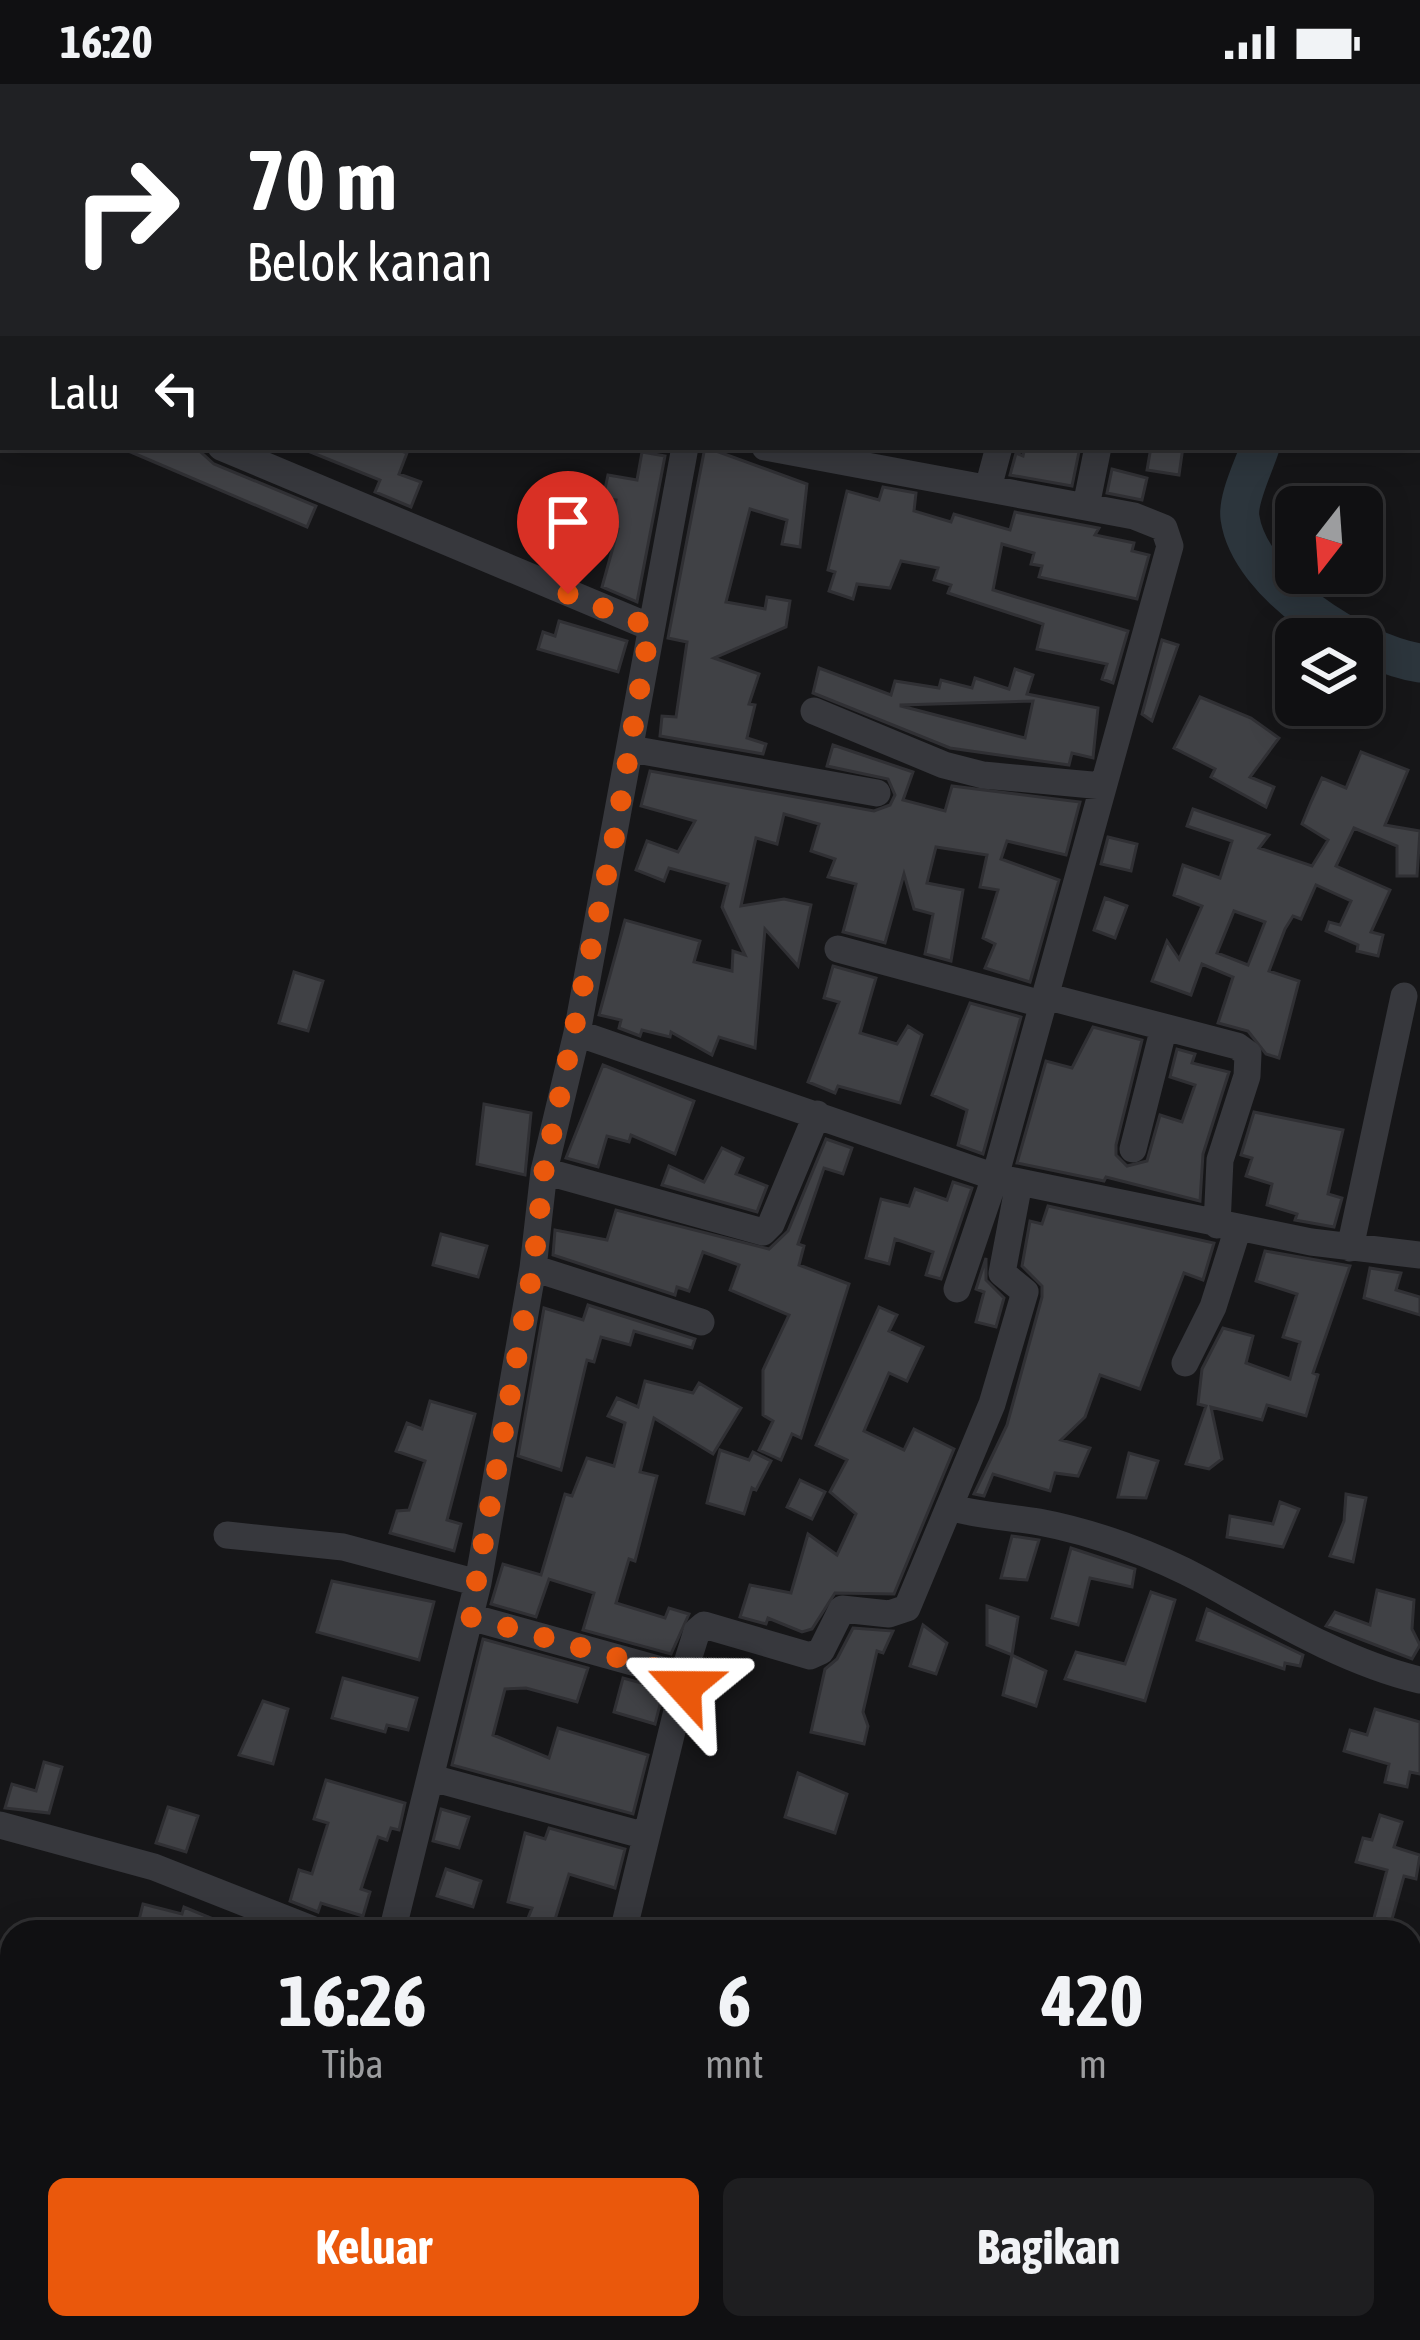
<!DOCTYPE html>
<html lang="id">
<head>
<meta charset="utf-8">
<style>
  body { margin:0; font-family:"Asap Condensed",sans-serif; background:#1e1e20; color:#f1f3f6; height:100vh; display:flex; flex-direction:column; font-size:45px; white-space:nowrap }
  * { box-sizing:border-box; margin:0 }
  p { font-size:39px; color:#9c9d9f }
  .icon { flex:none; width:66px; height:66px; fill:none; stroke:currentColor; stroke-width:2; stroke-linecap:round; stroke-linejoin:round }
  .map { position:relative; flex:1; overflow:hidden }
  .panel { position:absolute; left:0px; top:1836px; width:1422px; height:420px; display:flex; flex-direction:column; background:#101012; border-radius:36px 36px 0 0; box-shadow:0 6px 30px #0003,0 0 0 3px #303032 }
  .panel>* { flex:none }
  .top-card { position:absolute; left:0px; top:0px; width:1422px; height:366px; box-shadow:0 6px 30px #0003,0 0 0 3px #303032; background:#202124; color:#fff; overflow:hidden }
  .needle { width:78px; rotate:197deg }
  .controls { position:absolute; left:1275px; top:402px; display:grid; gap:24px }
  .controls a { display:grid; place-items:center; width:108px; height:108px; border-radius:18px; background:#101012; box-shadow:0 6px 30px #0003,0 0 0 3px #303032; font-size:60px }
  .pin { position:absolute; display:grid; place-items:center; width:102px; height:102px; color:#fff; margin:-123px -51px; border-radius:50% 50% 50% 0; rotate:-45deg; box-shadow:0 0 12px #0007 }
  .pin .icon { rotate:45deg }
  .me { position:absolute; width:132px; margin:-66px; rotate:294deg; stroke-linejoin:round; filter:drop-shadow(0 0 9px #0008) }
  .turn { display:flex; align-items:center; gap:42px; height:252px; padding:0 48px; font-size:54px }
  .turn .icon { width:156px; height:156px; stroke-width:2.5 }
  .turn b { display:block; font-size:84px; line-height:102px }
  .then { display:flex; align-items:center; height:114px; padding:0 48px; background:#0003; gap:24px; font-size:45px }
  .eta { display:flex; justify-content:space-evenly; align-items:center; height:204px; text-align:center }
  .eta b { font-size:72px; font-weight:700; line-height:84px }
  .cta { display:flex; gap:24px; margin-top:auto; padding:24px 48px }
  .cta a { flex:1; height:138px; border-radius:18px; background:#ea580c; color:#fff; font-size:48px; font-weight:700; line-height:138px; text-align:center }
  .cta a+a { background:#1e1e20; color:#f1f3f6 }
  .status { display:flex; justify-content:space-between; align-items:center; height:84px; padding:0 60px; background:#101012; direction:ltr }
  .status svg { height:33px; fill:currentColor }
  .map>svg:first-child { display:block }
  .lines { fill:none; stroke-linecap:round; stroke-linejoin:round }
  .river { stroke:#2c353c; stroke-width:39 }
  .building { fill:#404145; stroke:#303034; stroke-width:3; fill-rule:evenodd }
  .minor { stroke:#37383d; stroke-width:27 }
  .route { stroke:#ea580c; stroke-width:21; stroke-dasharray:0 37.8 }
</style>
</head>
<body>
<div class="status"><b>16:20</b><svg viewBox="0 0 49 12"><path d="M0 12V9h3v3zM5 12V6h3v6zM10 12V3h3v9zM15 12V0h3v12zM26 1h20v11H26zM47 4h2v5h-2z"/></svg></div>
<div class="map">
<svg width="1420" height="2256" viewBox="0 0 1420 2256">
  <rect width="100%" height="100%" fill="#161618"/>
  <g class="lines">
    <path class="river" d="M1399,3V0
      M1260,363C1254,382 1237,415 1240,434C1250,502 1358,569 1420,579"/>
  </g>
  <path class="building" d="M119,363H195L214,380L316,422L307,443Z
    M298,363H391L407,369L399,390L421,398L411,423L375,408L380,396Z
    M705,363L807,400L800,463L782,460L787,436L750,425L726,518L765,525L767,513L790,517L786,543L714,574L759,590L749,620L755,621L747,654L766,660L763,670L660,652L662,632L676,633L687,558L668,554Z
    M1025,363H1080L1072,402L1010,391L1016,369L1023,372Z
    M1151,363H1183L1179,391L1147,386Z
    M642,368L665,372L637,518L602,503L618,445L610,443L616,416L603,414L608,391L637,396Z
    M1112,385L1147,394L1142,416L1107,409Z
    M883,403L916,409L914,427L951,438L954,430L1010,446L1015,428L1099,444L1095,451L1134,459L1132,467L1149,471L1137,515L1039,493L1042,482L1031,480L1034,469L1002,460L993,506L1128,547L1113,599L1102,595L1107,580L1037,565L1043,540L948,509L951,501L934,496L938,484L901,477L890,504L857,500L853,515L829,507L835,488L828,486L847,407L879,416Z
    M559,537L627,557L618,588L538,565L543,548L555,552Z
    M1162,556L1178,561L1152,637L1142,630Z
    M819,584L891,611L895,597L939,604L941,596L972,604L975,594L1009,605L1015,585L1033,591L1027,610L1098,624L1093,674L1072,669L1069,681L950,664L813,609ZM1033,617L1025,654L901,622V621Z
    M1200,613L1251,634L1279,654L1250,693L1274,703L1266,723L1211,693L1215,685L1174,664Z
    M833,661L913,688L903,716L945,727L952,702L1080,718L1066,771L1007,757L1001,775L1059,796L1030,898L985,884L995,860L983,854L998,806L980,803L987,771L936,763L927,799L963,806L951,877L925,870L933,830L914,825L904,790L885,859L843,848L856,800L828,793L835,775L811,767L819,740L784,730L777,760L756,754L741,822L784,815L811,821L798,882L765,845L755,964L719,953L712,971L671,948L670,953L642,946L640,952L619,944L621,936L599,931L625,836L700,857L694,878L732,887L733,867L745,871L722,823L728,800L669,784L664,797L636,786L647,757L678,768L695,737L641,722L650,687L874,727L890,721L895,711L888,695L827,682Z
    M1361,668L1408,686L1385,741L1420,747L1417,792H1397V762L1354,744L1336,782L1390,806L1371,848L1383,851L1378,872L1357,867L1358,861L1326,847L1329,838L1340,841L1351,817L1316,801L1301,835L1293,832L1285,845L1269,887L1299,897L1279,974L1266,970L1248,947L1218,939L1233,893L1202,880L1191,911L1152,897L1167,857L1179,875L1202,822L1174,811L1183,781L1220,794L1232,757L1187,742L1193,725L1269,751L1259,764L1312,782L1328,756L1302,740L1311,718L1322,694L1346,704ZM1234,827L1265,838L1248,881L1217,869Z
    M1108,753L1137,760L1131,787L1101,780Z
    M1105,814L1127,822L1115,854L1094,846Z
    M833,882L876,894L860,949L897,960L908,942L922,951L900,1019L838,1002L835,1009L808,998L839,918L824,914Z
    M294,888L323,897L308,947L279,939Z
    M970,919L1021,933L983,1070L958,1061L967,1026L932,1011Z
    M1093,943L1142,956L1116,1061V1071L1127,1082L1147,1077L1160,1031L1182,1038L1195,1001L1170,993L1177,965L1195,970L1192,979L1229,988L1203,1070L1200,1117L1106,1093L1104,1097L1017,1079L1046,977L1072,984Z
    M603,981L694,1017L675,1070L631,1051L629,1058L607,1052L598,1083L566,1074Z
    M484,1020L531,1029L525,1091L477,1080Z
    M1254,1028L1343,1046L1328,1110L1342,1114L1334,1143L1295,1136L1297,1130L1267,1121L1272,1100L1246,1092L1252,1074L1241,1071Z
    M826,1055L852,1064L843,1090L824,1084L798,1160L804,1162L799,1181L849,1200L801,1354L792,1350L781,1376L759,1366L773,1337L763,1331V1286L789,1231L730,1206L739,1181L703,1168L689,1207L677,1203L675,1211L553,1171L555,1146L607,1156L616,1126L769,1165L788,1147Z
    M722,1064L743,1074L736,1090L767,1102L757,1128L662,1101L669,1082L704,1098Z
    M953,1098L972,1104L941,1195L926,1191L933,1168L895,1155L889,1180L866,1174L881,1115L909,1122L915,1105L947,1116Z
    M1048,1122L1214,1159L1203,1196L1184,1189L1140,1305L1100,1291L1085,1333L1061,1356L1090,1364L1078,1392L1055,1389L1050,1407L993,1390L984,1412L974,1410L1007,1341L1042,1213V1202L1022,1182L1030,1137L1042,1140Z
    M441,1150L487,1162L478,1193L433,1181Z
    M1265,1167L1350,1182L1313,1289L1318,1291L1306,1332L1267,1321L1262,1336L1211,1323L1222,1375L1209,1385L1186,1380L1206,1322L1198,1320L1202,1285L1223,1244L1253,1252L1246,1279L1290,1295L1300,1258L1283,1253L1297,1210L1256,1197Z
    M986,1174V1196L1004,1214L996,1243L976,1238L984,1208L976,1205Z
    M1370,1184L1401,1189L1396,1206L1420,1213V1231L1364,1214Z
    M588,1221L695,1255L692,1264L634,1247L630,1261L601,1253L594,1278L587,1276L561,1386L518,1372L544,1224L583,1236Z
    M879,1223L897,1231L889,1247L923,1263L907,1297L889,1289L864,1347L904,1366L914,1345L954,1365L894,1510L835,1509L812,1545L802,1548L768,1534L766,1540L740,1533L750,1501L791,1509L808,1450L837,1471L856,1430L830,1408L847,1376L816,1361Z
    M645,1297L693,1309L699,1299L741,1324L713,1370L654,1334L640,1388L657,1392L635,1477L629,1475L616,1519L665,1534L669,1524L689,1530L671,1570L583,1546L594,1509L549,1495L536,1533L491,1520L503,1480L541,1491L565,1410L572,1412L587,1374L614,1382L625,1339L608,1332L617,1314L638,1323Z
    M430,1317L475,1330L447,1436L461,1440L454,1467L390,1449L397,1427L409,1426L425,1377L396,1367L407,1339L422,1345Z
    M720,1366L749,1376L753,1368L771,1377L756,1406L752,1404L744,1430L707,1419Z
    M1129,1369L1158,1377L1146,1414L1118,1413Z
    M800,1396L825,1408L812,1435L787,1423Z
    M1346,1410L1366,1414L1353,1478L1330,1472L1344,1437Z
    M1280,1418L1299,1425L1283,1463L1227,1453L1230,1432L1273,1440Z
    M1012,1452L1039,1456L1027,1496L1001,1494Z
    M1071,1464L1135,1485L1132,1503L1090,1494L1078,1541L1052,1534Z
    M332,1497L434,1518L419,1576L317,1548Z
    M1377,1506L1414,1516L1412,1545L1420,1561L1412,1575L1326,1542L1335,1528L1370,1541Z
    M1151,1508L1175,1516L1145,1617L1065,1595L1076,1568L1125,1580Z
    M987,1522L1018,1533L1012,1571L987,1561Z
    M1207,1525L1303,1571L1300,1582L1285,1579L1284,1585L1197,1556Z
    M923,1541L947,1559L936,1590L910,1582Z
    M853,1544L893,1547L883,1569L877,1567L863,1628L868,1642L864,1660L811,1648L825,1585L837,1575Z
    M483,1555L588,1584L577,1618L526,1604L505,1605L493,1651L549,1674L558,1644L648,1671L633,1730L452,1681Z
    M1012,1571L1046,1587L1036,1622L1003,1611Z
    M343,1594L417,1614L408,1646L387,1641L385,1648L332,1634Z
    M623,1594L664,1605L655,1640L614,1628Z
    M263,1617L288,1625L273,1680L239,1671Z
    M1375,1625L1420,1638V1690L1410,1688L1407,1703L1385,1698L1389,1680L1344,1667L1350,1646L1367,1651Z
    M44,1678L62,1683L49,1729L5,1724L12,1700L36,1707Z
    M798,1689L847,1710L835,1749L785,1733Z
    M326,1696L405,1719L399,1746L391,1744L387,1756L378,1753L361,1805L370,1808L363,1832L321,1819L318,1828L290,1817L299,1786L312,1790L328,1739L314,1735Z
    M168,1723L198,1732L186,1768L156,1759Z
    M441,1725L469,1733L459,1764L433,1757Z
    M1380,1731L1402,1738L1394,1763L1420,1771L1416,1795L1404,1792L1391,1839L1374,1834L1387,1786L1356,1778L1363,1754L1372,1756Z
    M549,1744L625,1765L615,1804L569,1790L553,1842L528,1834L532,1824L508,1818L525,1749L545,1755Z
    M446,1785L481,1797L473,1823L437,1812Z
    M143,1820L182,1830L184,1823L245,1848H174L139,1836Z"/>
  <g class="lines">
    <path class="minor" d="M732,0L733,3
      M1143,3V0
      M0,271L3,272
      M221,363L650,543
      M765,363L1134,432L1164,444L1170,462L995,1093L957,1205
      M988,404L999,363
      M1086,422L1098,363
      M814,627L944,681L983,691L1103,702
      M631,665L877,709
      M838,865L1042,920
      M1045,912L1237,962L1248,970L1247,992L1220,1076L1217,1141
      M577,949L995,1093L1311,1158L1420,1171
      M1133,1065L1164,943
      M544,1087L763,1148L771,1140L817,1030
      M1350,1164L1404,912
      M533,1184L701,1238
      M1185,1279L1213,1223L1238,1144
      M949,1423C980,1432 1009,1433 1039,1438C1093,1448 1156,1471 1204,1497C1270,1533 1346,1579 1420,1596
      M227,1451L343,1463L478,1499
      M470,1533L672,1589L684,1598L623,1848
      M682,1595L697,1547L704,1541L810,1572L821,1567L842,1525L889,1530L907,1524L992,1320L1025,1208L1002,1189L1019,1099
      M432,1694L646,1752
      M0,1741L154,1783L319,1848
      M392,1848L478,1499L533,1184L544,1087L577,949L685,363
      M1410,2229L1420,2219
      M321,2244L352,2256
      M610,2244L640,2256
      M1300,2244L1387,2252
      M202,2256L207,2244
      M423,2256L427,2244
      M450,2256L455,2244
      M737,2256L740,2244
      M1054,2256L1056,2244"/>
  </g>
  <g class="lines">
    <path class="route" d="M568,510L650,543L616,746L544,1087L533,1184L470,1533L666,1587L682,1595L684,1603"/>
  </g>
</svg>
<div class="controls">
<a><svg class="needle" viewBox="-14 -14 28 28"><path d="M0-13l5 13h-10z" fill="#e53935"/><path d="M0 13l5-13h-10z" fill="#9c9d9f"/></svg></a>
<a><svg class="icon" aria-label="layers" viewBox="0 0 24 24"><path d="M12 4l9 5-9 5-9-5zM3 14l9 5 9-5"/></svg></a>
</div>
<div class="pin" style="left:568px;top:510px;background:#d93025"><svg class="icon" aria-label="arrive" viewBox="0 0 24 24"><path d="M6 21V4h12l-3 4 3 4H6"/></svg></div>
<svg class="me" style="left:684px;top:1603px" viewBox="-20 -20 40 40"><path d="M0-17L14 15 0 8-14 15z" fill="#ea580c" stroke="#fff" stroke-width="4"/></svg>
<div class="top-card">
<div class="turn"><svg class="icon" aria-label="right" viewBox="0 0 24 24"><path d="M7 20v-9h11M14 6l5 5-5 5"/></svg><div><b>70 m</b>Belok kanan</div></div>
<div class="then">Lalu<svg class="icon" aria-label="left" viewBox="0 0 24 24"><path d="M17 20v-9H6M10 6l-5 5 5 5"/></svg></div>
</div>
<section class="panel">
<div class="eta">
<div><b>16:26</b><p>Tiba</p></div>
<div><b>6</b><p>mnt</p></div>
<div><b>420</b><p>m</p></div>
</div>
<div class="cta"><a>Keluar</a><a>Bagikan</a></div>
</section>
</div>
</body>
</html>
